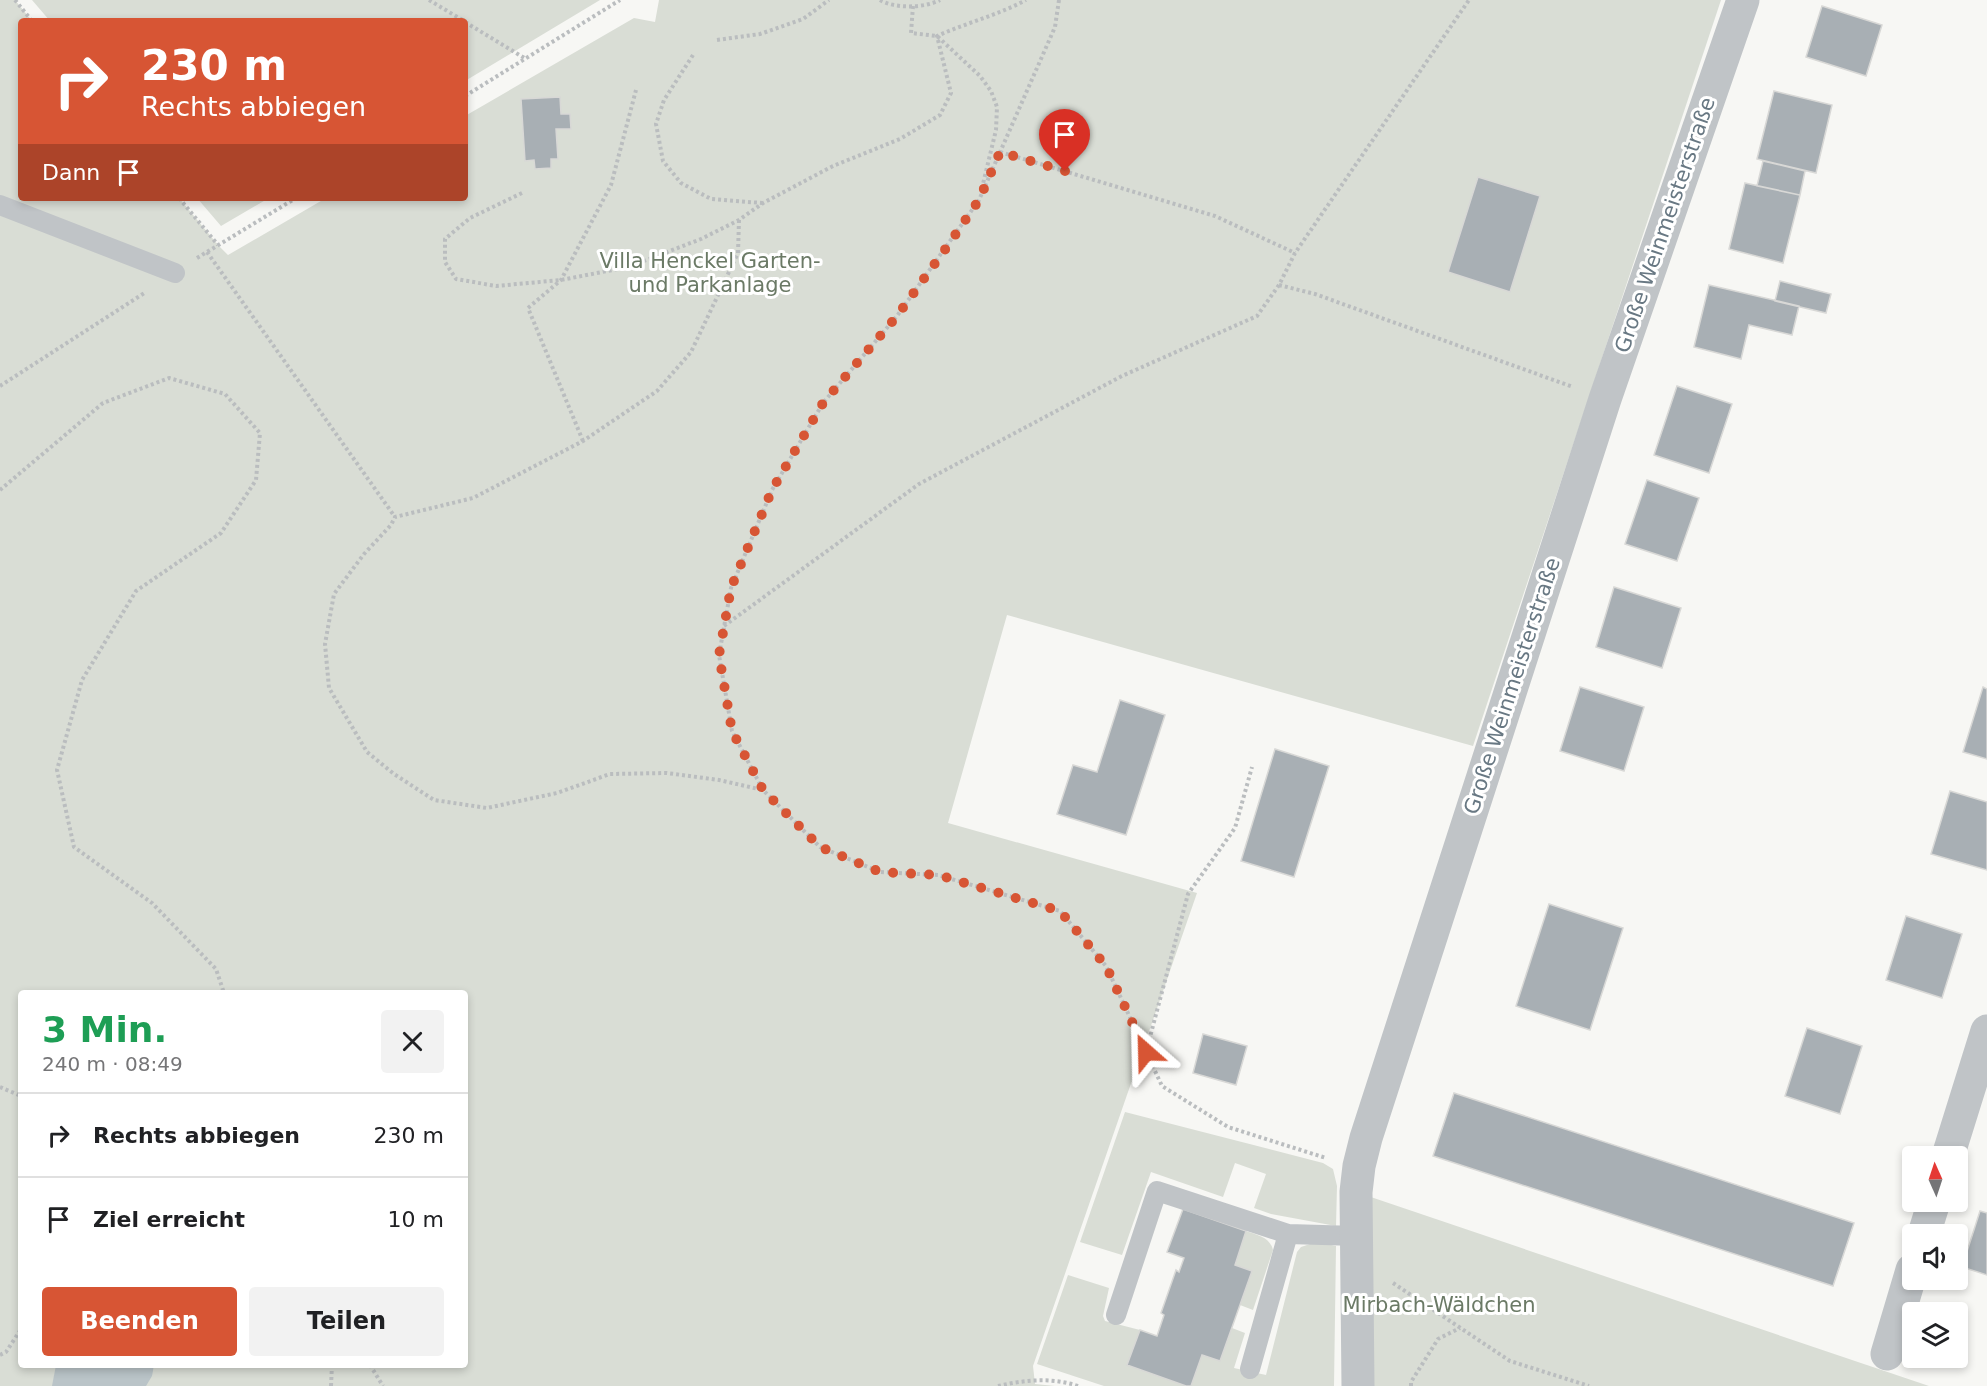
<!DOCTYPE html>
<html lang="de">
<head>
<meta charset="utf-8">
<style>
  body { margin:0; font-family:"DejaVu Sans",sans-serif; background:#f2f2f2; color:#202124; height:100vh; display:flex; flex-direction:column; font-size:22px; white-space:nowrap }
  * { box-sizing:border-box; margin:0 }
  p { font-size:20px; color:#757577 }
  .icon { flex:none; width:33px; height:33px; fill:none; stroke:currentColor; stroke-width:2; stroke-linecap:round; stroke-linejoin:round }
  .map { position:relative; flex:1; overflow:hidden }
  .details { position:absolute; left:18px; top:990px; width:450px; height:378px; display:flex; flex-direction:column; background:#fff; border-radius:6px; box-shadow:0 3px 9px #0003 }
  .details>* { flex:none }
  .banner { position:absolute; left:18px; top:18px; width:450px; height:183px; border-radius:6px; box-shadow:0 3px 9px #0003; background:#d75534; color:#fff; overflow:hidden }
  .needle { width:39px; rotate:357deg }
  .buttons { position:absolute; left:1902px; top:1146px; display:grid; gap:12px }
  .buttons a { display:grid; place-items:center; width:66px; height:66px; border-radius:6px; background:#fff; box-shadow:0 3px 9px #0003; font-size:30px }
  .pin { position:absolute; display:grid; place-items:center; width:51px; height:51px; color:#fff; margin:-62px -26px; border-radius:50% 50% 50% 0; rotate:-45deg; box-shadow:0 0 6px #0007 }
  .pin .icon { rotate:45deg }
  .me { position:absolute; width:66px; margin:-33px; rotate:335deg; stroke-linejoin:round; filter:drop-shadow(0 0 4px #0008) }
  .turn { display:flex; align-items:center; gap:21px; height:126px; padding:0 24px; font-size:27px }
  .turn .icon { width:78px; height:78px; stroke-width:2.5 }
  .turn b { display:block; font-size:42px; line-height:51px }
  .then { display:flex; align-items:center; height:57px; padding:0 24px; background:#0003; gap:12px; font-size:22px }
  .round { display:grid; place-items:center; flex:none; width:63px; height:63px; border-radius:6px; background:#f2f2f2 }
  .summary { display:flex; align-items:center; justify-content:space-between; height:102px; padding:0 24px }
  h1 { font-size:36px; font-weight:800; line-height:45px; color:#1e9e55 }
  .cta { display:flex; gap:12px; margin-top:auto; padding:12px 24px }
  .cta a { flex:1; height:69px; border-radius:6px; background:#d75534; color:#fff; font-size:24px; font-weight:800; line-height:69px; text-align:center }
  .cta a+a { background:#f2f2f2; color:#202124 }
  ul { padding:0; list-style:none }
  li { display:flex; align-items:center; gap:18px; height:84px; padding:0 24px; border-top:2px solid #e0e0e0 }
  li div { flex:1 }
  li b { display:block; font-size:22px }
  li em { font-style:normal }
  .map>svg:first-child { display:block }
  .green { fill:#d9ddd5; fill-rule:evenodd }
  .water { fill:#bac4c8 }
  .building { fill:#a8afb4; stroke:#d8d8d6; stroke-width:1.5 }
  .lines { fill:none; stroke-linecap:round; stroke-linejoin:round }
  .path { stroke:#babdbf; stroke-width:4; stroke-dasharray:3 3; stroke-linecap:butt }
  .service { stroke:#c0c4c7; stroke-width:20 }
  .minor { stroke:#c0c4c7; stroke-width:33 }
  .route { stroke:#d75534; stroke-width:10; stroke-dasharray:0 18 }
  .labels { text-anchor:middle; stroke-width:6; stroke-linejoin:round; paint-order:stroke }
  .street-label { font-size:21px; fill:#687883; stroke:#fff }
  .park-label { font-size:21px; fill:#6b7a66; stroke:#fff }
</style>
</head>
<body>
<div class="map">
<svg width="1987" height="1386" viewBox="0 0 1987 1386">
  <rect width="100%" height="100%" fill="#f7f7f4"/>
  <path class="green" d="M0,0H15L32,21H21V198H179L218,245L228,255L326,198H465V116L634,18L655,22L659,0H1721L1473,746L1007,615L948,823L1197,893L1033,1366L1035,1384L1055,1386H0ZM21,993H465V1365H21Z
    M32,0H600L465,81V21H50Z
    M197,198H269L221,226Z
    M1125,1112L1323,1163L1333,1169L1337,1186L1336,1226L1271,1214L1254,1208L1266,1174L1235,1163L1223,1197L1151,1172L1122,1255L1080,1242Z
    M1356,1192L1929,1386H1358Z
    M1246,1231C1257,1235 1270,1237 1273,1250L1253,1310L1240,1305L1252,1271L1235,1265Z
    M1316,1242L1336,1246L1334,1386H1191L1202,1355L1220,1361L1232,1328L1245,1333L1234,1368L1266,1375L1297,1252L1301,1247Z
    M1068,1275L1109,1288L1103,1316L1105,1321L1140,1330L1127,1365L1186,1386H1104L1037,1364Z"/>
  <path class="water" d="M56,1365H154L152,1376L146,1386H52Z"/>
  <path class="building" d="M1822,6L1882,25L1866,76L1806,57Z
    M1774,91L1832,105L1816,173L1757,159Z
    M560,97L561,114H570L571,129H556L558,159H551V168L535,169L534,160L525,161L521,99Z
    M1763,161L1805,171L1800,195L1757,186Z
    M1478,177L1540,196L1510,292L1448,272Z
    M1745,183L1800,195L1783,263L1729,249Z
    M1780,281L1831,294L1826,313L1775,301Z
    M1709,285L1799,306L1792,335L1749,325L1741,359L1694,347Z
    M1677,386L1732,404L1709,473L1654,455Z
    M1647,480L1699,498L1677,561L1625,544Z
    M1614,587L1681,608L1662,668L1596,647Z
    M1580,687L1644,707L1624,771L1560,751Z
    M1983,687L1987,689V759L1963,752Z
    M1120,700L1165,715L1126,835L1057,814L1073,765L1097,772Z
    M1275,749L1329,766L1294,877L1241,861Z
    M1950,791L1987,802V870L1931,854Z
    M1549,904L1623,928L1590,1030L1516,1006Z
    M1906,916L1962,934L1942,998L1886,980Z
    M1807,1028L1862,1046L1840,1114L1785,1096Z
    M1203,1034L1247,1046L1236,1085L1193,1073Z
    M1454,1093L1854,1223L1833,1286L1433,1156Z
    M1183,1209L1246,1231L1235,1265L1252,1271L1220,1361L1202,1355L1191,1386H1186L1127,1365L1140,1330L1157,1336L1164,1315L1161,1313L1176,1270L1179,1272L1184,1258L1167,1252Z
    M1980,1211L1987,1213V1275L1962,1267Z"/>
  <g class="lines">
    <path class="path" d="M15,0L32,21
      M429,0L464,21
      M880,0C895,9 925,8 940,0
      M1059,0L1055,27L979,200L897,316L823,403L772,490L731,588L719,655L732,731L763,790L820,847L880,872L938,875L1060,911L1106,966L1162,1086L1228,1127L1326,1158
      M913,6L911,33L937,36L980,76L991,91L997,107L996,130L982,188
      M465,22L526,59
      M717,40L760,34L803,19L829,0
      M693,55L664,100L656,124L663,161L681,183L711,199L762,203
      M465,96L620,0
      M1000,152L1215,216L1295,253
      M522,193L470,218L445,239V262L456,279L496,286L561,280L628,267L701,239L739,220L763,203L833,166L900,139L940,115L951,93L937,36C966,23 998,15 1026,0
      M179,198L218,245
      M739,220L738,253L691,352L657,391L583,441L473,498L395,517L391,525L364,554L334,594L325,644L329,688L367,752L394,774L434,800L487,808L557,793L610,774L667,773L719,780L763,790
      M207,252L395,517
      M197,258L296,198
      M1279,285L1315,294L1573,387
      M0,386L146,292
      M583,441L528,308L561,280L611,185L636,90
      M0,490L103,403L169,378L225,394L260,433L256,480L221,533L136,591L82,680L57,770L74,847L152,903L216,969L224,993
      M724,626L919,484L1122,376L1257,316L1279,285L1295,253L1469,0
      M1146,1052L1188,894L1235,828L1252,767
      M0,1087L21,1096
      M1393,1283L1510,1361L1589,1386
      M0,1355L6,1352L21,1329
      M370,1365L383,1386
      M331,1386L332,1365
      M998,1386C1024,1380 1052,1377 1078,1386
      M1411,1386V1382L1438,1339L1460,1328"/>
    <path class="service" d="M0,205L175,273
      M1116,1315L1157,1191L1288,1234
      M1250,1369L1288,1234L1357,1236"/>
    <path class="minor" d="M1948,1156L1987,1031
      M1924,1234L1934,1202
      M1887,1354L1912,1270
      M1358,1386L1356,1192L1359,1166L1366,1138L1605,399L1743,0"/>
  </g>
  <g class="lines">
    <path class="route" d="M1065,171L1000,152L979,200L949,244L897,316L823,403L772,490L731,588L719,655L732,731L763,790L820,847L880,872L938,875L1060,911L1106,966L1146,1052"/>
  </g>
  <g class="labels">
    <g class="street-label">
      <text transform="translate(1665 225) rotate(-71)" y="7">Große Weinmeisterstraße</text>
      <text transform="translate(1512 686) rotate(-72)" y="7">Große Weinmeisterstraße</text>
    </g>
    <g class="park-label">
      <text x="710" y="268">Villa Henckel Garten-<tspan x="710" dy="24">und Parkanlage</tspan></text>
      <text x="1439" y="1312">Mirbach-Wäldchen</text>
    </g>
  </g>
</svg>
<div class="buttons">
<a><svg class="needle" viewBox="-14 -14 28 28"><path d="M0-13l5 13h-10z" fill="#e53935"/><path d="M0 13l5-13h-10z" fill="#757577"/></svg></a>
<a><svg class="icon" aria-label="sound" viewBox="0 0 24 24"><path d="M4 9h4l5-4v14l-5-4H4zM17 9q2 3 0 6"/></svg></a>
<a><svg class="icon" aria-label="layers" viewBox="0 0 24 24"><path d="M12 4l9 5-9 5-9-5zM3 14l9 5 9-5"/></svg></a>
</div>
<div class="pin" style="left:1065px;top:171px;background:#d93025"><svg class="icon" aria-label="arrive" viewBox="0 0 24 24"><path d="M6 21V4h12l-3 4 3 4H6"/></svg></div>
<svg class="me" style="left:1146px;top:1052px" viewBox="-20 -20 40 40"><path d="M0-17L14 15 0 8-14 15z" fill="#d75534" stroke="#fff" stroke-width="4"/></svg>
<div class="banner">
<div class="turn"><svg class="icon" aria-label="right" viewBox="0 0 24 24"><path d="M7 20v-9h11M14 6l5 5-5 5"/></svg><div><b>230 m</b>Rechts abbiegen</div></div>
<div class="then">Dann<svg class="icon" aria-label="arrive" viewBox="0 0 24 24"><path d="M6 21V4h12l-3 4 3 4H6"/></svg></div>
</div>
<section class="details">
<div class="summary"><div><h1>3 Min.</h1><p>240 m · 08:49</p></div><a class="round"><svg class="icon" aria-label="close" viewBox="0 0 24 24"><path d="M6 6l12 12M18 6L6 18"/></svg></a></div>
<ul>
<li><svg class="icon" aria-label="right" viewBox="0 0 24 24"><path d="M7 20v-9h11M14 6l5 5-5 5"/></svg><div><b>Rechts abbiegen</b></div><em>230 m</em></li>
<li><svg class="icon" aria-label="arrive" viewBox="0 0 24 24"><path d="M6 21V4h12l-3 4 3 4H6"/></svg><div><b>Ziel erreicht</b></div><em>10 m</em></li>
</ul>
<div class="cta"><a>Beenden</a><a>Teilen</a></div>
</section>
</div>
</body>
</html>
